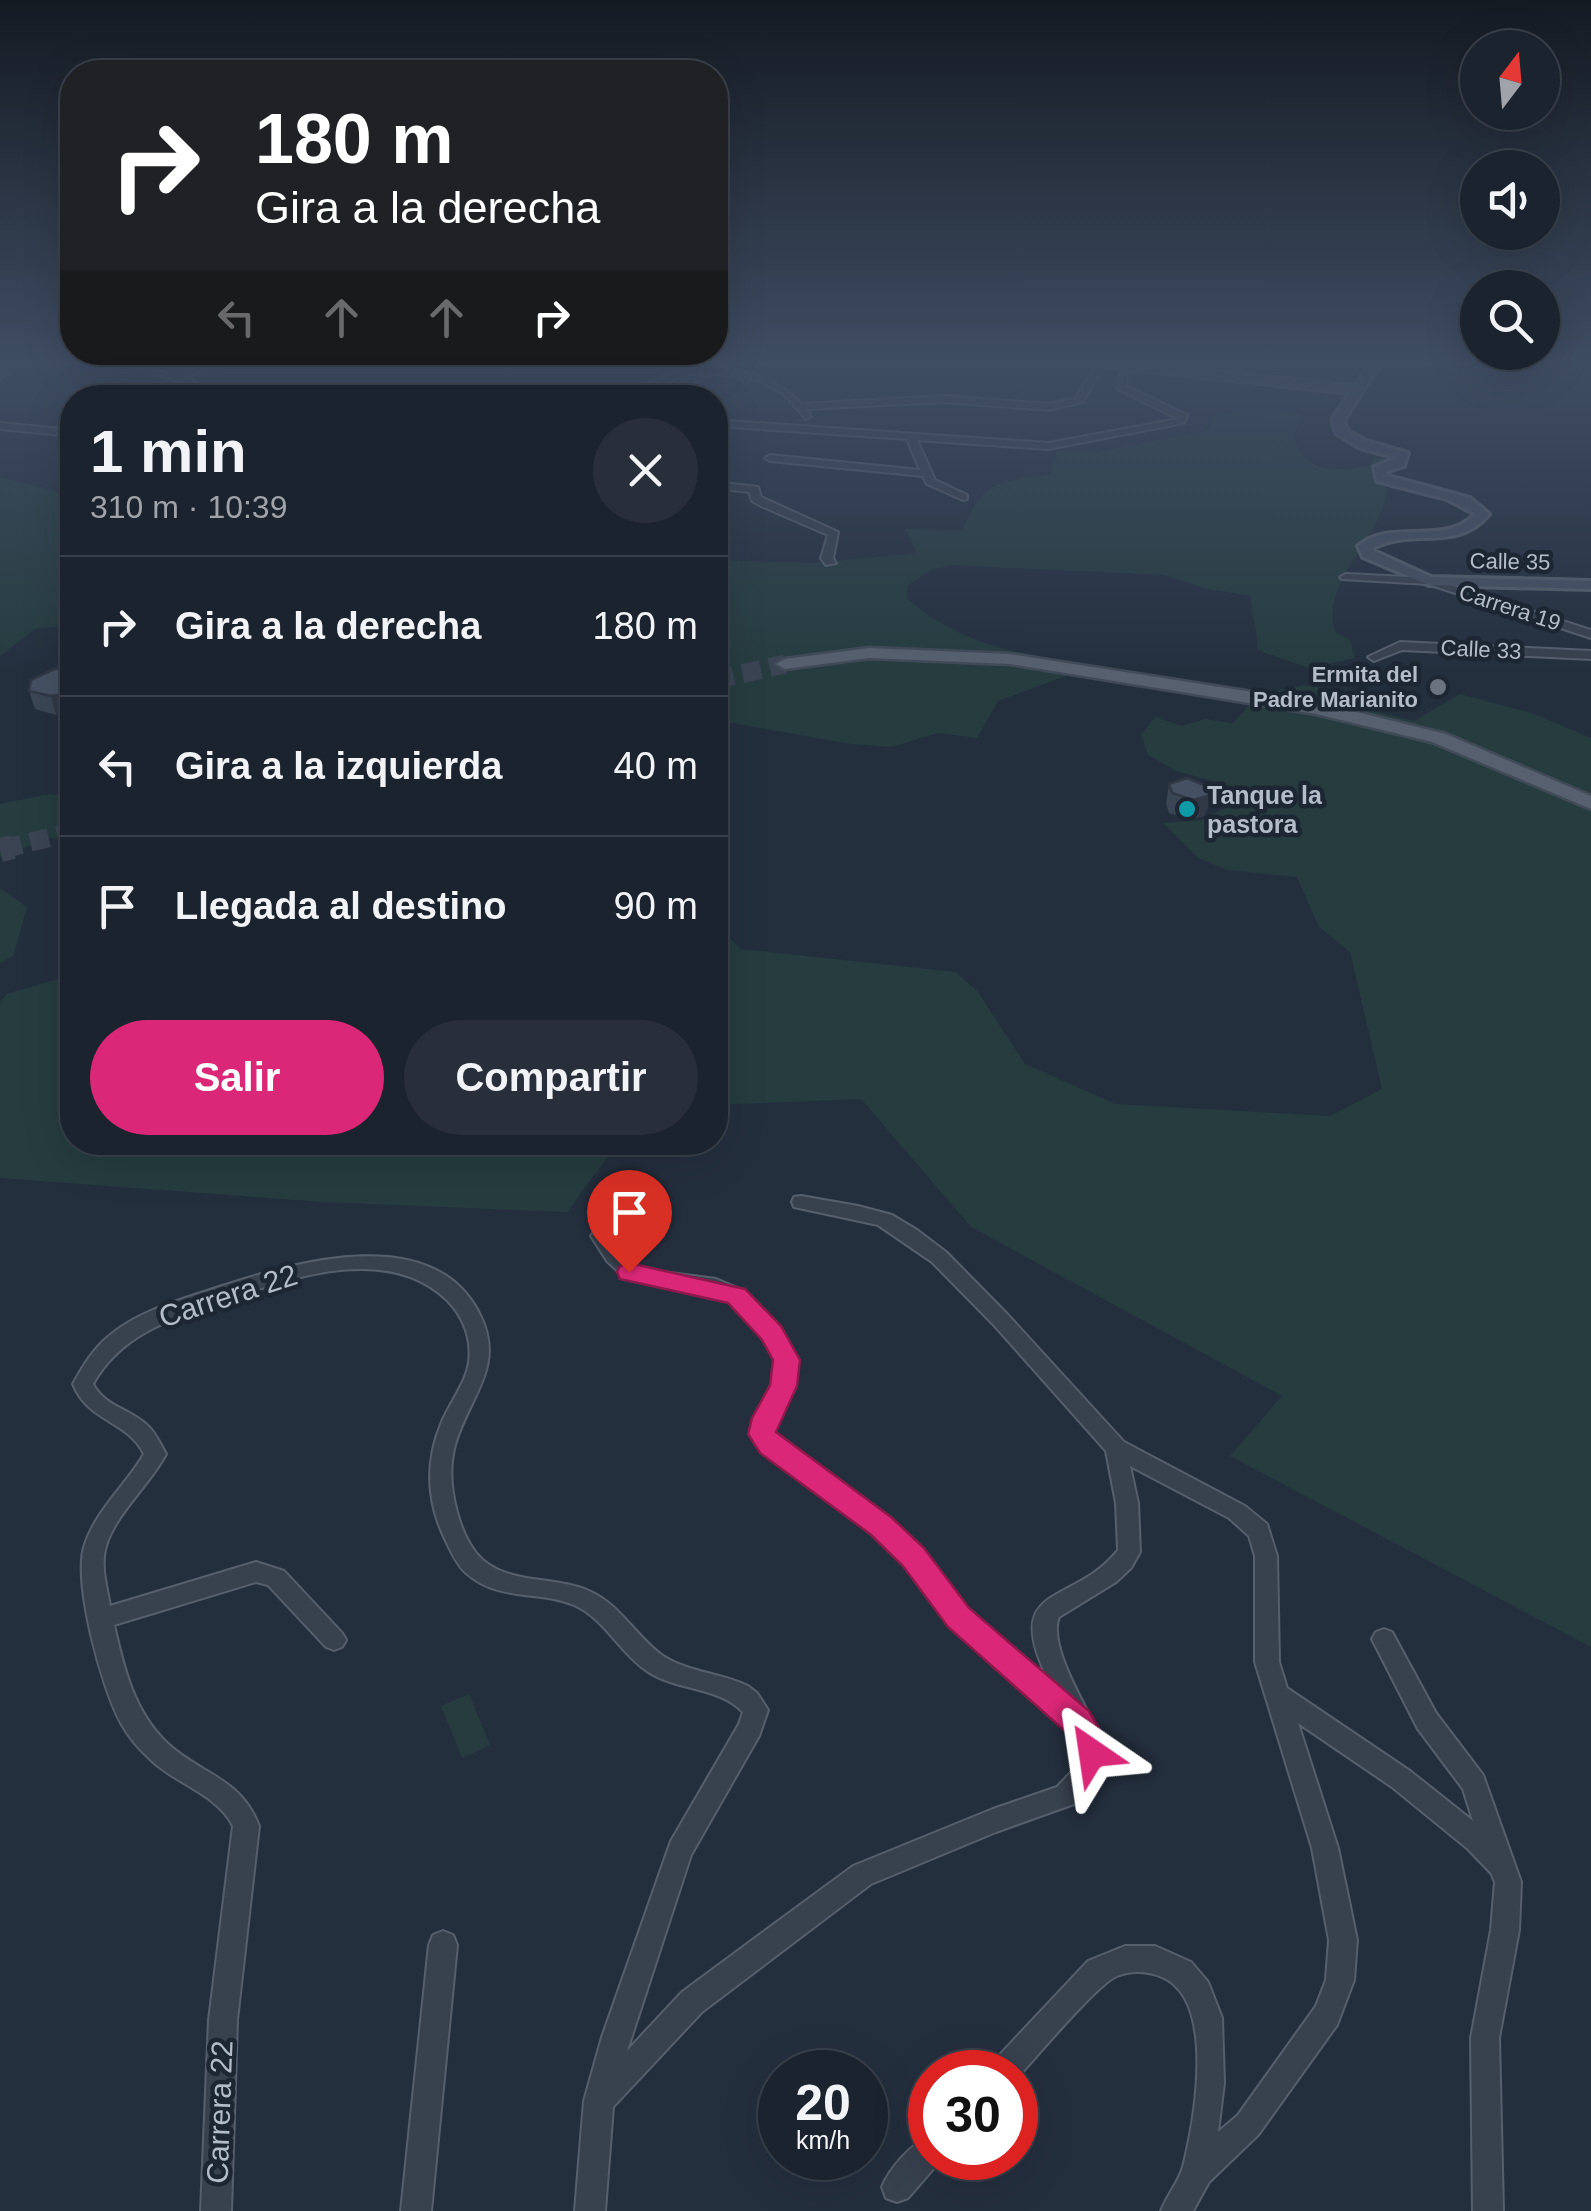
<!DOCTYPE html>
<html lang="es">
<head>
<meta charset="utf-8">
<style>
  body { margin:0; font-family:Helvetica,sans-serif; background:#282f3a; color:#f1f3f6; height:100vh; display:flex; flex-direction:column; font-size:38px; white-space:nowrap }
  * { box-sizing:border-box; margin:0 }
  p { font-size:32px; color:#a0a4aa }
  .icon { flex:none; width:55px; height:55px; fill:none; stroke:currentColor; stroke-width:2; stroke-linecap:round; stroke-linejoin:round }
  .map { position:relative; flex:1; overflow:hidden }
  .side { position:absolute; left:60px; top:385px; width:668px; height:770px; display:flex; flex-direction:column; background:#1b232e; border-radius:40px; box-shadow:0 10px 40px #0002,0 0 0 2px #39404a }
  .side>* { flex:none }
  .guide { position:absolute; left:60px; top:60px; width:668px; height:305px; border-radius:40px; box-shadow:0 10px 40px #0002,0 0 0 2px #39404a; background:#202124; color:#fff; overflow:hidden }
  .needle { width:65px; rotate:16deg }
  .controls { position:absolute; left:1460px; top:30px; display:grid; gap:20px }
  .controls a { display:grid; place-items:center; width:100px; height:100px; border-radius:50%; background:#1b232e; box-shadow:0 10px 40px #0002,0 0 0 2px #39404a; font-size:50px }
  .speed { position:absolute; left:758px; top:2050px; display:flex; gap:20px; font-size:50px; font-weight:700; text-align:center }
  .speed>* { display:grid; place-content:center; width:130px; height:130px; border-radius:50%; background:#1b232e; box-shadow:0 10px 40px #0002,0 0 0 2px #39404a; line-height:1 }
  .speed small { font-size:25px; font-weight:400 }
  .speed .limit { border:15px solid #d22; background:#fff; color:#111 }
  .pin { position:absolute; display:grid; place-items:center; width:85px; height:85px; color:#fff; margin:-102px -42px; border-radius:50% 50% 50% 0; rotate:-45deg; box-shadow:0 0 10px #0007 }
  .pin .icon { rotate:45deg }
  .me { position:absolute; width:110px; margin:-55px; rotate:328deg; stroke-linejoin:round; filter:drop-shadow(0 0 8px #0008) }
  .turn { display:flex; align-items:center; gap:35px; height:210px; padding:0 30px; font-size:45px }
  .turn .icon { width:130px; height:130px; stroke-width:2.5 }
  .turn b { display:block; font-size:70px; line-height:85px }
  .lanes { display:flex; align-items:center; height:95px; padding:0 30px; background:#0003; justify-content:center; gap:50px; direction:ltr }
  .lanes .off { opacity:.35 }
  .round { display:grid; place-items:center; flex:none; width:105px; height:105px; border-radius:52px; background:#282f3a }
  .summary { display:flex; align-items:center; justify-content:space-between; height:170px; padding:0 30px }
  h1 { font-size:60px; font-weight:800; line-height:75px }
  .cta { display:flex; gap:20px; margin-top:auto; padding:20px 30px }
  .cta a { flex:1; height:115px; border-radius:60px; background:#db2777; color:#fff; font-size:40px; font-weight:800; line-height:115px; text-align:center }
  .cta a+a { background:#282f3a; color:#f1f3f6 }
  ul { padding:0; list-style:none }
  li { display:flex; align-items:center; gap:30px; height:140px; padding:0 30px; border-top:2px solid #39404a }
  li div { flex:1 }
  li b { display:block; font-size:38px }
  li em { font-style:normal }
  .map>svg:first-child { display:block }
  .green { fill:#263c3f }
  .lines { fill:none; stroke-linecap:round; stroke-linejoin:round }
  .primary-tunnel-far1 { stroke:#3a4453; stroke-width:19; stroke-dasharray:19 9; stroke-linecap:butt }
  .primary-tunnel { stroke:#3a4453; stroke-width:24; stroke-dasharray:24 11; stroke-linecap:butt }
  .street-casing { stroke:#565f6c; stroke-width:4 }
  .secondary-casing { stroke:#565f6c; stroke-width:6 }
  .primary-casing { stroke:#414a57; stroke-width:5 }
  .street { fill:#38414e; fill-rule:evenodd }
  .secondary { fill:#465061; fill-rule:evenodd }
  .primary { fill:#56606e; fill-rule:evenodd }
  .wall { fill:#3b4654 }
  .shaded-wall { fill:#303945 }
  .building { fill:#455162; stroke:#303945; stroke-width:2.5 }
  .route { fill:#db2777; stroke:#8e194d; stroke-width:2.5 }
  .worship-dot { fill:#6b7280; stroke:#1d2633; stroke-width:4 }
  .culture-dot { fill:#0f9aa8; stroke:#1d2633; stroke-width:4 }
  .labels { text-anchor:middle; stroke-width:9; stroke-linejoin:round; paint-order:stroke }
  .far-street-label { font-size:22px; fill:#b4bcc9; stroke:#1d2633 }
  .far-poi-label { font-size:22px; font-weight:bold; fill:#b4bcc9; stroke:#1d2633; text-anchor:end }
  .poi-label { font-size:25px; font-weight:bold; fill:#b4bcc9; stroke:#1d2633; text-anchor:start }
  .near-street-label { font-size:30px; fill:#b4bcc9; stroke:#1d2633 }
</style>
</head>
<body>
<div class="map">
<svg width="1591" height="2211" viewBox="0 0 1591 2211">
  <rect width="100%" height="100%" fill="#242f3e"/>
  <path class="green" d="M1430,363H1478L1518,377L1488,384Z
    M1253,408L1302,415L1293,437C1306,474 1334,472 1369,466L1375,457L1385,459L1386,465L1372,475L1387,489C1383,538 1320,579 1335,632L1350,640L1355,658L1309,668L1257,650C1259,631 1250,615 1251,596L1207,589L1165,575L951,565L931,570L907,586L908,599C932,621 966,638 998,647C1033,657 1040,649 1069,675L998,701L977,738L938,733L891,747L851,744L715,720V560L813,563L917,553L905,529L962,530C987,477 996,484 1050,474L1058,450L1097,452L1209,430L1215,417Z
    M0,477L52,490L72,502V625L35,629L0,656Z
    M1304,685L1383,698L1373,711L1414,721L1460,694L1532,713L1591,738V1647L1230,1456L1282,1396L971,1227L861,1099L715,1105V924L741,949L956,972L978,992L1025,1064L1116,1104L1330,1116L1382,1089L1350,952L1319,927L1297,877L1228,870L1198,858L1163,823L1201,820L1235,803L1223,784L1176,771L1148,755L1141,735L1155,717L1182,726L1205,719L1233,723L1259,694Z
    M49,794L72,797V840L51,838L0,857V804Z
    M0,888L27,907L13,956L0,963Z
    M72,975V1142L618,1143L567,1212L322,1202L0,1178V1002L7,994Z
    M469,1694L490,1745L462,1758L441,1706Z"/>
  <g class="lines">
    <path class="primary-tunnel-far1" d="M715,680L785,664
      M3,849L72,832"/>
    <path class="primary-tunnel" d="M0,850L13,847"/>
    <defs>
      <path id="street" d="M124,363C141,363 155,372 171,374C190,376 208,361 226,364L184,377L195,381V385L192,386Z
        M672,363C712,363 775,372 801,404L944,396L1049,404L1076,398L1097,363H1105L1083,402L1049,410L944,402L806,409L811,416L806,419L783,393L758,381L712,373L667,398H655L703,371L700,370L623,398H609L688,368Z
        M1124,363L1129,365L1126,386L1187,415L1184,423L1048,449L917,440L935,480L967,495V499L963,500L927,484L923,476L770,461L765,458L770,455L920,470L907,439L715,426V420L1048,443L1178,419L1118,389L1121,365Z
        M1236,363H1244L1236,379H1230Z
        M1251,363H1274L1275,364L1271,367Z
        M0,423L72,430V436L0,429Z
        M715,482L758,487L761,497L838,532L833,558L836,563L826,565L821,558L828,535L761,506L752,501L749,492L715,488Z
        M1346,574L1429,578L1591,630V638L1428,584L1342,579L1340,577Z
        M1400,642L1591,651V659L1402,650L1374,661L1368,657Z
        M801,1196L858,1206L892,1215L917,1230L946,1252L1007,1314L1124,1442L1245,1506L1267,1524L1277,1556L1279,1662L1287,1688L1410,1771L1473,1821L1463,1789L1418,1729L1372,1639L1376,1632L1384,1629L1392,1632L1436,1713L1483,1775L1521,1882L1519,1930L1499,2038L1503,2211H1473L1471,2038L1491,1930L1495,1882L1491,1873L1468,1849L1392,1787L1298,1723L1338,1848L1357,1940L1354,1980L1337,2025L1258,2135L1209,2182L1193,2211H1161C1167,2195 1181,2179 1184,2163C1195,2117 1216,2000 1162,1977C1148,1971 1131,1970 1117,1976C1097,1984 1034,2060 1015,2080V2072H989L993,2062L1088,1961L1125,1946H1155L1191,1962L1208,1982L1222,2018L1224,2083L1218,2132L1238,2115L1316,2006L1326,1980L1329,1940L1312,1848L1255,1662V1556L1249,1536L1229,1518L1130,1466L1138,1503L1140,1552L1131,1568L1116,1582L1059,1617C1047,1646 1088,1709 1101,1738L1105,1753L1102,1771L1098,1779L1074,1804L996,1832L871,1884L702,2012L613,2107L605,2211H575L584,2101L602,2037L671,1841L739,1724L743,1712C718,1686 676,1691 647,1671C620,1653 604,1618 574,1605C538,1590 499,1602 466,1573C457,1565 451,1552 446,1541C427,1503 425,1463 441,1424C449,1404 466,1383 469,1362C472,1338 463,1316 447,1300C385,1241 286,1280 217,1303C168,1319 119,1337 93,1384C104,1406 130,1409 147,1425C156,1433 160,1444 166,1454C150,1485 112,1517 105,1550C101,1568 107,1588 110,1606L256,1562L284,1571L342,1633L346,1640L342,1647L334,1650L326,1647L268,1585L256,1582L114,1625C124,1669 134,1712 168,1744C202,1775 241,1778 259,1826L237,2020L231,2211H201L209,2020L233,1826C216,1793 175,1784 150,1759C139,1749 128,1736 121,1723C102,1689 72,1580 85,1544C97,1509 126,1485 144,1454C127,1420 88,1422 73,1384C83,1366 93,1349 109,1336C140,1310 181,1300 219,1287C295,1262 436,1220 481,1317C505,1368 468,1398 455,1445C449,1467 451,1490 457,1512C461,1527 467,1541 476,1553C503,1586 553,1575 589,1591C620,1604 636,1637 663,1656C687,1672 721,1673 748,1686L757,1693L768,1710L759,1736L691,1855L627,2051L682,1992L853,1866L993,1809L1057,1787L1077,1766L1079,1753L1071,1730L951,1625L905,1564L872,1533L762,1451L751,1435L776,1372L775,1357L766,1341L735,1306L712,1292L644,1283L621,1274L607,1261L591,1236L594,1231H608L620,1252L635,1264L648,1270L716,1279L742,1290L780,1331L793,1351L796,1372L773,1433L888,1519L921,1550L967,1611L1050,1683C998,1581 1074,1607 1118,1550L1116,1503L1106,1451L993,1324L932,1262L878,1225L794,1207L792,1202L794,1197Z
        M443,1931L453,1935L457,1945L431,2211H401L429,1945L433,1935Z
        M930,2136V2158H942L940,2161L908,2198L897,2202L886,2198L882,2187C890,2168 911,2144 930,2136Z"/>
      <path id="secondary" d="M0,363H7L14,369L0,378Z
        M1099,363H1133L1355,386L1371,363H1381L1344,420L1348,431L1366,441L1408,453L1404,466L1386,472L1388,476L1470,498L1489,514C1457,553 1412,527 1373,548L1374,551L1431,577L1591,581V589L1429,585L1363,557L1358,546C1392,518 1444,547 1475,514L1447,499L1377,481L1374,467L1396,458L1358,447L1336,433L1332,420L1350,393L1104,366Z"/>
      <path id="primary" d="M869,648L1010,654L1316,702L1446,734L1591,796V809L1432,742L1316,714L1010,664L869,658L785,669L776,664L785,659Z"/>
    </defs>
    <use href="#street" class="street-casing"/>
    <use href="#secondary" class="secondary-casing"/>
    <use href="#primary" class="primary-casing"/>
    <use href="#street" class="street"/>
    <use href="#secondary" class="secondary"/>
    <use href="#primary" class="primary"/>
  </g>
  <path class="wall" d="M72,667V712L56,715L35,709L29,691Z
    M1169,784L1211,788L1208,807L1204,816L1189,819L1169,813L1166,804Z"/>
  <path class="shaded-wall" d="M72,692V712L56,715L51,696Z
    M1211,788L1208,807L1204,816L1189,819L1193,800Z"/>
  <path class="building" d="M72,667V692L71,693L51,696L29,691L31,680L54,669Z
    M1187,778L1211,788L1208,796L1193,800L1172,793L1169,784Z"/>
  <linearGradient id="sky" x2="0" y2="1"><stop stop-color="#141a22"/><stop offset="0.54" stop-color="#3f4d63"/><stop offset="1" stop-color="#3f4d63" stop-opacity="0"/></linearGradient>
  <rect width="1591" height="672" fill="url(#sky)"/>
  <path class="route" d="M629,1263L745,1289L781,1326L800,1360L797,1386L776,1432L891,1517L924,1548L969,1608L1089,1711L1105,1738L1109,1753L1104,1764L1092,1768L1081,1764L1066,1732L948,1627L903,1566L870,1534L760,1453L748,1434L752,1418L770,1385L773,1360L762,1340L728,1303L620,1279L617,1272L620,1266Z"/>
  <circle class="worship-dot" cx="1438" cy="687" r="10"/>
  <circle class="culture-dot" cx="1187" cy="809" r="10"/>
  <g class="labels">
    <g class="far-street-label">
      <text transform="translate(1510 561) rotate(1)" y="8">Calle 35</text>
      <text transform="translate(1510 607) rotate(18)" y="8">Carrera 19</text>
      <text transform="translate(1481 649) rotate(3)" y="8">Calle 33</text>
    </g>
    <g class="far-poi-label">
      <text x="1418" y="682">Ermita del<tspan x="1418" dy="25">Padre Marianito</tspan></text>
    </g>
    <g class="poi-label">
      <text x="1207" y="804">Tanque la<tspan x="1207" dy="29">pastora</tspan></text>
    </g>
    <g class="near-street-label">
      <text transform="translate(228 1296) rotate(-18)" y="10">Carrera 22</text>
      <text transform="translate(220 2112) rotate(-88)" y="10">Carrera 22</text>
    </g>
  </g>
</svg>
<div class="controls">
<a><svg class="needle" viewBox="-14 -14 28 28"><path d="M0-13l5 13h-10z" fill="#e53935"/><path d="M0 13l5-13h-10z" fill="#a0a4aa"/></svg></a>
<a><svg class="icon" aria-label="sound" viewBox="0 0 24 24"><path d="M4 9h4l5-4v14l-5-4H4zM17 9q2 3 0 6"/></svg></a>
<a><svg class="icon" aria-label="search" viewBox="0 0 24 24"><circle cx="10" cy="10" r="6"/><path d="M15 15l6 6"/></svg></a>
</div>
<div class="speed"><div>20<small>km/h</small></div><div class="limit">30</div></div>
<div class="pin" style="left:629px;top:1272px;background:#d93025"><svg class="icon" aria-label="arrive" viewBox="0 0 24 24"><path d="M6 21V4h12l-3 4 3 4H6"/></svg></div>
<svg class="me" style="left:1092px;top:1753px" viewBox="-20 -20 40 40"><path d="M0-17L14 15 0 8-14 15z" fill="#db2777" stroke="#fff" stroke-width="4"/></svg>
<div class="guide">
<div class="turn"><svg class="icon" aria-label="right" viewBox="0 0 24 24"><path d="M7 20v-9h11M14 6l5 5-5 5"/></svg><div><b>180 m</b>Gira a la derecha</div></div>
<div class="lanes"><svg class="icon off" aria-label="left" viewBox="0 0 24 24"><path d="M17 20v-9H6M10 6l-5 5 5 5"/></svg><svg class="icon off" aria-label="ahead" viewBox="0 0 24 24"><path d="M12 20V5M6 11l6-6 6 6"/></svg><svg class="icon off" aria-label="ahead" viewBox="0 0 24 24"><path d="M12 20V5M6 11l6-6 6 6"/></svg><svg class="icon" aria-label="right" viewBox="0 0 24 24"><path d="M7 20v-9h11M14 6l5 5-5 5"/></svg></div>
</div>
<section class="side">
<div class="summary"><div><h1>1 min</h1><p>310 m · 10:39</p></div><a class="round"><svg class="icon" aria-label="close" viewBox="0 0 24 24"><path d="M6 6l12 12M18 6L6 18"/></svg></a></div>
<ul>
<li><svg class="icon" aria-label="right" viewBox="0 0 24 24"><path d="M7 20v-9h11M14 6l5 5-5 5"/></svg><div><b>Gira a la derecha</b></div><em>180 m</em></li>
<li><svg class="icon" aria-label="left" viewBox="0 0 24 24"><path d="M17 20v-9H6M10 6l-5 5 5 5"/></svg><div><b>Gira a la izquierda</b></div><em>40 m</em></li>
<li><svg class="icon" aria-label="arrive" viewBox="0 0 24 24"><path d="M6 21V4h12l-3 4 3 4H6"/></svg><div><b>Llegada al destino</b></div><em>90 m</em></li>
</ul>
<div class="cta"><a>Salir</a><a>Compartir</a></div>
</section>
</div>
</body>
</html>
